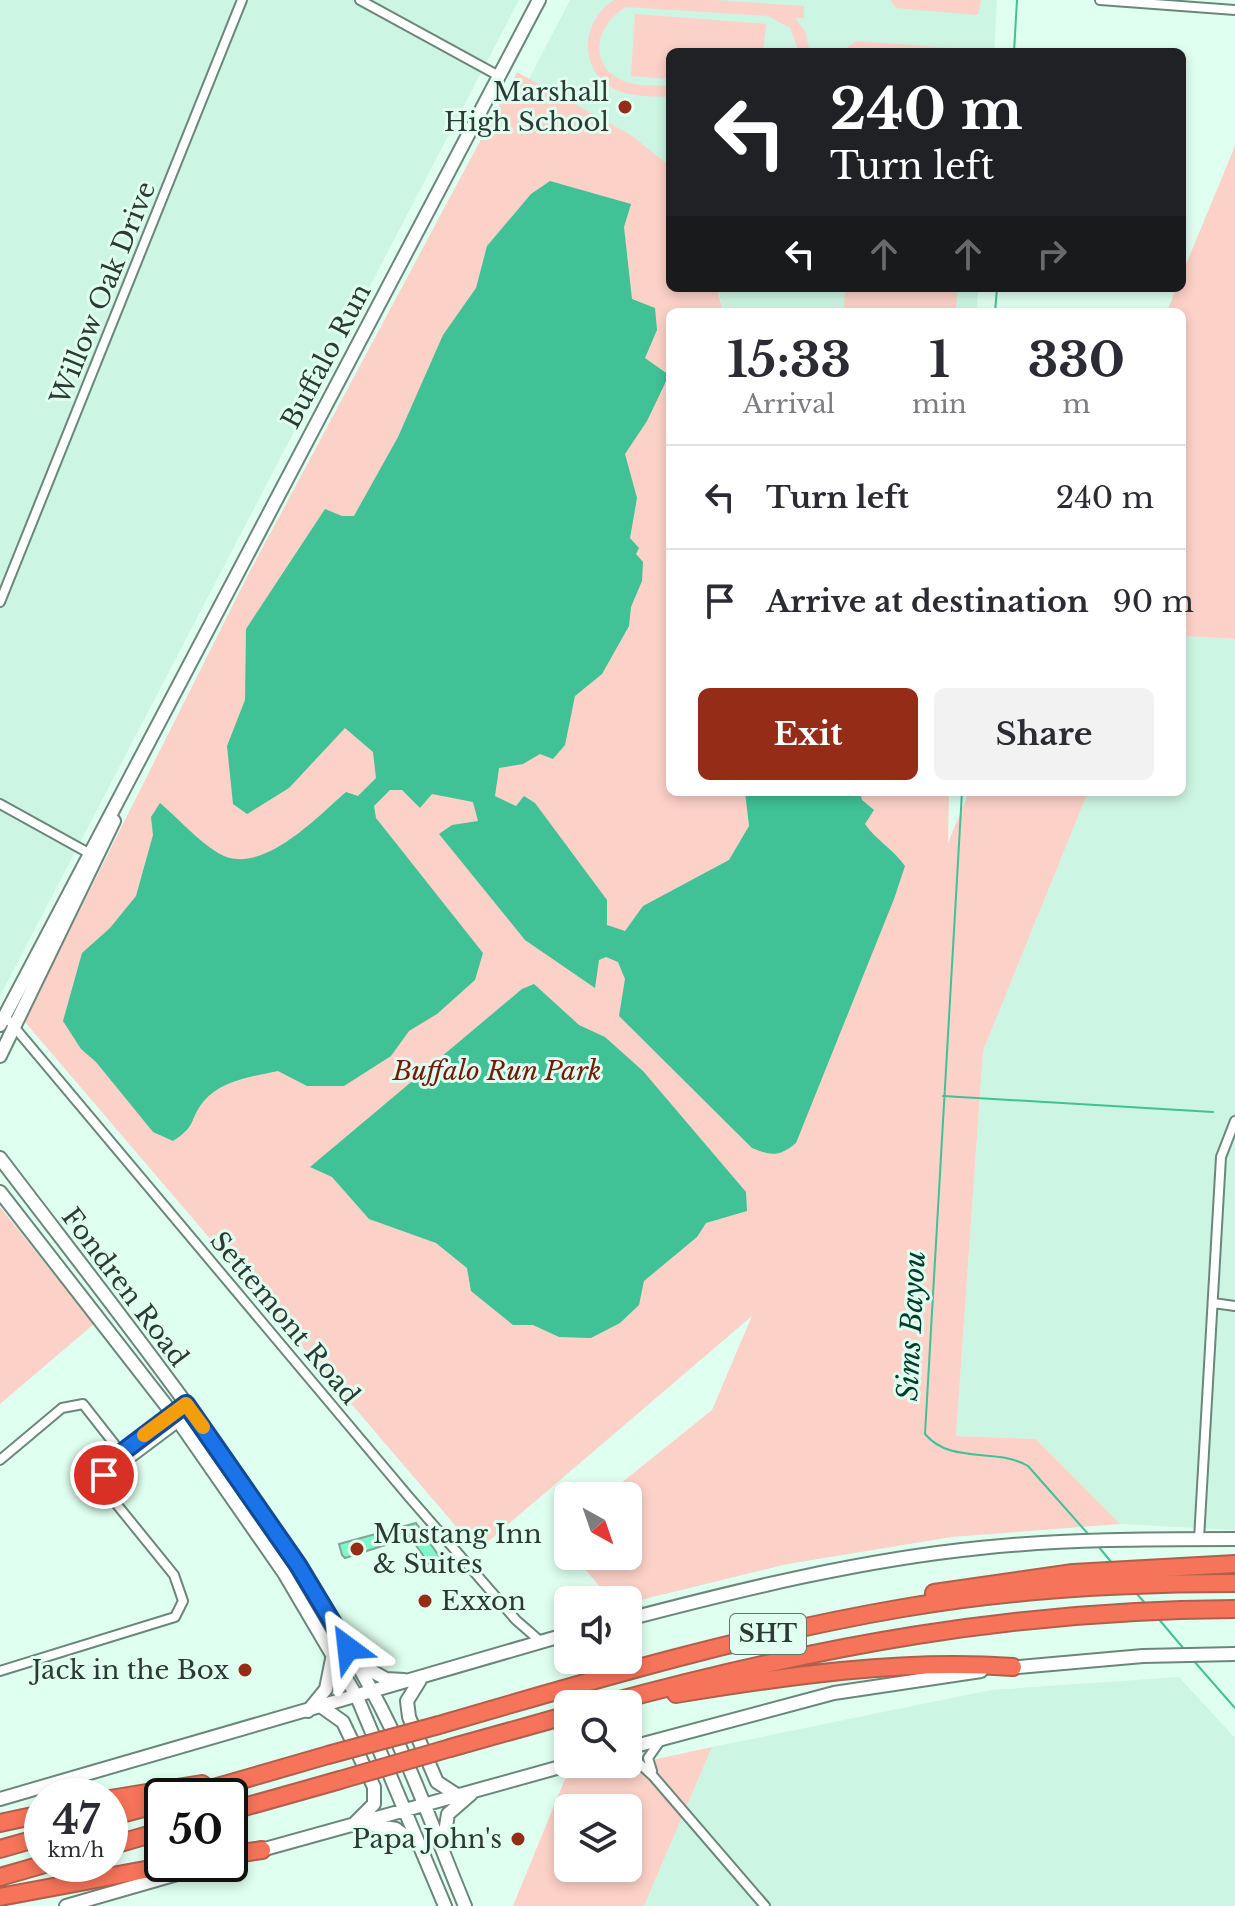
<!DOCTYPE html>
<html lang="en">
<head>
<meta charset="utf-8">
<style>
  body { margin:0; font-family:"Libre Baskerville",serif; background:#f2f2f3; color:#2b2b33; height:100vh; display:flex; flex-direction:column; font-size:30px; white-space:nowrap }
  * { box-sizing:border-box; margin:0 }
  p { font-size:26px; color:#7c7c81 }
  .icon { flex:none; width:44px; height:44px; fill:none; stroke:currentColor; stroke-width:2; stroke-linecap:round; stroke-linejoin:round }
  .map { position:relative; flex:1; overflow:hidden }
  .panel { position:absolute; left:666px; top:308px; width:520px; height:488px; display:flex; flex-direction:column; background:#fff; border-radius:12px; box-shadow:0 4px 12px #0003 }
  .panel>* { flex:none }
  .top-card { position:absolute; left:666px; top:48px; width:520px; height:244px; border-radius:12px; box-shadow:0 4px 12px #0003; background:#202124; color:#fff; overflow:hidden }
  .needle { width:52px; rotate:140deg }
  .fabs { position:absolute; left:554px; top:1482px; display:grid; gap:16px }
  .fabs a { display:grid; place-items:center; width:88px; height:88px; border-radius:12px; background:#fff; box-shadow:0 4px 12px #0003; font-size:40px }
  .speed { position:absolute; left:24px; top:1778px; display:flex; gap:16px; font-size:40px; font-weight:700; text-align:center }
  .speed>* { display:grid; place-content:center; width:104px; height:104px; border-radius:50%; background:#fff; box-shadow:0 4px 12px #0003; line-height:1 }
  .speed small { font-size:20px; font-weight:400 }
  .speed .limit { border:4px solid #111; border-radius:12px; background:#fff; color:#111 }
  .pin { position:absolute; display:grid; place-items:center; width:68px; height:68px; color:#fff; margin:-34px; border:4px solid #fff; border-radius:50%; box-shadow:0 2px 8px #0007 }
  .me { position:absolute; width:88px; margin:-44px; rotate:330deg; stroke-linejoin:round; filter:drop-shadow(0 0 6px #0008) }
  .turn { display:flex; align-items:center; gap:28px; height:168px; padding:0 32px; font-size:36px }
  .turn .icon { width:104px; height:104px; stroke-width:2.5 }
  .turn b { display:block; font-size:56px; line-height:68px }
  .lanes { display:flex; align-items:center; height:76px; padding:0 32px; background:#0003; justify-content:center; gap:40px; direction:ltr }
  .lanes .off { opacity:.35 }
  .eta { display:flex; justify-content:space-evenly; align-items:center; height:136px; text-align:center }
  .eta b { font-size:48px; font-weight:800; line-height:56px }
  .action { display:flex; gap:16px; margin-top:auto; padding:16px 32px }
  .action a { flex:1; height:92px; border-radius:12px; background:#952c17; color:#fff; font-size:32px; font-weight:800; line-height:92px; text-align:center }
  .action a+a { background:#f2f2f3; color:#2b2b33 }
  ul { padding:0; list-style:none }
  li { display:flex; align-items:center; gap:24px; height:104px; padding:0 32px; border-top:2px solid #e1e1e2 }
  li div { flex:1 }
  li b { display:block; font-size:30px }
  li em { font-style:normal }
  .map>svg:first-child { display:block }
  .built { fill:#cdf5e3 }
  .green { fill:#fcd1c7; fill-rule:evenodd }
  .water { fill:#40c196 }
  .lines { fill:none; stroke-linecap:round; stroke-linejoin:round }
  .stream { stroke:#40c196; stroke-width:2 }
  .building { fill:#7df8ca; stroke:#86a396; stroke-width:2 }
  .street-casing { stroke:#6b877b; stroke-width:12 }
  .secondary-casing { stroke:#6b877b; stroke-width:16 }
  .highway-casing { stroke:#b05f4c; stroke-width:20 }
  .street { stroke:#fff; stroke-width:8 }
  .secondary { stroke:#fff; stroke-width:12 }
  .highway { stroke:#f67459; stroke-width:16 }
  .highway-bridge-casing { stroke:#b05f4c; stroke-width:20; stroke-linecap:butt }
  .highway-bridge { stroke:#f67459; stroke-width:16 }
  .route-casing { stroke:#114b97; stroke-width:20 }
  .route { stroke:#1a73e8; stroke-width:14 }
  .slow { stroke:#f59e0b; stroke-width:14 }
  .poi-dot { fill:#952c17; stroke:#dffff0; stroke-width:3 }
  .labels { text-anchor:middle; stroke-width:6; stroke-linejoin:round; paint-order:stroke }
  .shield { fill:#dffff0; stroke:#62746c; stroke-width:2 }
  .shield-label { font-size:24px; font-weight:bold; fill:#2d3934 }
  .poi-label { font-size:26px; fill:#2d3934; stroke:#dffff0; text-anchor:end }
  .street-label { font-size:26px; fill:#2d3934; stroke:#dffff0 }
  .park-label { font-size:26px; font-style:italic; fill:#741a07; stroke:#dffff0 }
  .water-label { font-size:28px; font-style:italic; fill:#033c2b; stroke:#dffff0 }
</style>
</head>
<body>
<div class="map">
<svg width="1235" height="1906" viewBox="0 0 1235 1906">
  <rect width="100%" height="100%" fill="#dffff0"/>
  <path class="built" d="M0,0H519L0,996Z
    M570,0H997L994,52H670V166L631,135L529,79Z
    M718,288H978L977,312H723Z
    M1182,636L1235,639V1530L1120,1524L1036,1439L956,1436L983,1051L1088,792H1182Z
    M1179,1677L1235,1738V1906H644L712,1747L991,1690Z"/>
  <path class="green" d="M614,0H713L804,6V18H795L805,31L810,52H799L790,28L768,16L626,7C599,22 586,61 619,79C633,87 654,85 670,86V97C652,96 630,97 614,89C577,69 582,20 614,0Z
    M890,0H981L978,15L896,8Z
    M635,14L766,24L763,52H670V79L631,76Z
    M856,41L978,50V52H841Z
    M517,72L631,135L670,166V288H717L723,312H670V792H949L948,843L969,792H1088L983,1051L956,1436L1036,1439L1120,1524L952,1537L788,1564L628,1603L611,1600L574,1556H628V1496H605L712,1410L752,1316L477,1551L24,1021L248,575Z
    M1235,146V639L1182,636V312H1167L1176,288H1182V274Z
    M845,288L957,292L956,312H844Z
    M0,1207L94,1324L0,1404Z
    M712,1747L644,1906H513L565,1779ZM568,1808H628V1868H568Z"/>
  <path class="water" d="M550,181L631,204L624,227L632,299L655,308L657,330L645,358L669,375L647,421L625,454L637,498L630,538L639,548L636,554L643,562L642,581L631,607L629,626L602,674L575,696L565,745L553,759L540,754L523,764L499,768L495,796L516,806L524,796L535,803L607,900V925L625,931L643,906L729,860L749,826L745,792H860L862,800L874,810L865,824C876,840 893,849 905,866L894,899L796,1143C779,1157 771,1156 752,1148L619,1016L625,979L618,962L606,957L599,960L595,988L525,940L439,834L452,825L478,821L473,802L432,794L420,808L402,790H390L374,806L376,818L483,953L475,980L437,1014L409,1031L391,1056L344,1086H307L278,1071C251,1077 222,1080 203,1102C189,1120 197,1126 173,1141L153,1132L96,1062L81,1049L63,1021L82,953L110,928L136,896L153,835L151,817L160,803C179,819 197,840 218,853C260,879 318,816 346,792L358,796L376,778L373,752L345,728L289,788L247,814L233,804L227,746L245,700L246,629L325,509L342,516H354L398,437L443,335L476,288L487,246L531,194Z
    M534,984L579,1025L605,1037L643,1071L746,1192L747,1211L706,1223L697,1237L644,1281L639,1305L620,1323L591,1338L559,1337L533,1325H513L471,1291L467,1268L436,1243L369,1219L332,1177L310,1167L522,989Z"/>
  <g class="lines">
    <path class="stream" d="M1014,52L1017,0
      M995,312L997,288
      M962,792L925,1434C951,1465 996,1447 1028,1466L1089,1535
      M943,1096L1213,1112
      M1098,1546L1112,1563
      M1136,1593L1145,1603
      M1157,1617L1184,1649
      M1193,1660L1235,1708"/>
  </g>
  <path class="building" d="M416,1523L441,1559L432,1568L410,1537L345,1558L342,1555L339,1544Z"/>
  <g class="lines">
    <defs>
      <path id="street" d="M360,0L499,76
        M1100,0L1235,10
        M0,602L242,0
        M0,804L94,856
        M5,1016L409,1497L516,1620L540,1641
        M1213,1303L1235,1306
        M0,1460L62,1408L83,1404L127,1460
        M104,1475L111,1473L179,1422
        M1199,1539L1221,1157L1235,1121
        M0,1671L175,1617L183,1601L174,1575L101,1485L104,1466L172,1414
        M628,1753L653,1776L765,1906
        M652,1771L648,1758L660,1741"/>
      <path id="secondary" d="M0,1025L539,0
        M0,1056L114,821
        M0,1158C130,1329 268,1499 371,1689C409,1758 435,1834 465,1906
        M0,1192L179,1422L284,1573L357,1697L445,1906
        M628,1619C743,1589 861,1560 980,1548C1065,1539 1150,1539 1235,1539
        M359,1664L386,1679L404,1680
        M1007,1668L1143,1656L1235,1654
        M420,1680L407,1701L409,1717L437,1782L457,1795
        M322,1707L343,1722L374,1787V1804L353,1825
        M308,1711L326,1689L333,1654
        M628,1748L834,1693L981,1671
        M0,1799L568,1634
        M373,1825L396,1829L416,1844
        M443,1845L448,1814L471,1794
        M254,1852L571,1764
        M66,1906L212,1864"/>
      <path id="highway" d="M934,1593L1073,1573L1235,1564
        M676,1694C786,1676 901,1659 1013,1667
        M605,1704C818,1646 1013,1610 1235,1609
        M439,1725C593,1680 745,1635 903,1608C1012,1589 1124,1583 1235,1583
        M450,1748L568,1715
        M186,1796L328,1755
        M110,1799L202,1784
        M230,1811L340,1780
        M110,1817L162,1803
        M0,1823L42,1814
        M110,1846L162,1831
        M0,1849L42,1837
        M230,1855L262,1850
        M0,1877L45,1864
        M0,1897L177,1864"/>
    </defs>
    <use href="#street" class="street-casing"/>
    <use href="#secondary" class="secondary-casing"/>
    <use href="#highway" class="highway-casing"/>
    <use href="#street" class="street"/>
    <use href="#secondary" class="secondary"/>
    <use href="#highway" class="highway"/>
    <defs>
      <path id="highway-bridge" d="M328,1755L439,1725
        M340,1780L450,1748"/>
    </defs>
    <use href="#highway-bridge" class="highway-bridge-casing"/>
    <use href="#highway-bridge" class="highway-bridge"/>
  </g>
  <g class="lines">
    <defs>
      <path id="route" d="M104,1475V1466L186,1404L298,1565L348,1648"/>
    </defs>
    <use href="#route" class="route-casing"/>
    <use href="#route" class="route"/>
    <path class="slow" d="M144,1435L186,1404L203,1427"/>
  </g>
  <g class="poi-dot">
    <circle cx="625" cy="107" r="8"/>
    <circle cx="357" cy="1549" r="8"/>
    <circle cx="425" cy="1601" r="8"/>
    <circle cx="245" cy="1670" r="8"/>
    <circle cx="518" cy="1839" r="8"/>
  </g>
  <g class="labels">
    <rect class="shield" x="730" y="1614" width="76" height="40" rx="6"/>
    <g class="shield-label">
      <text x="768" y="1642">SHT</text>
    </g>
    <g class="poi-label">
      <text x="609" y="101">Marshall<tspan x="609" dy="30">High School</tspan></text>
      <text x="373" y="1543" text-anchor="start">Mustang Inn<tspan x="373" dy="30">&amp; Suites</tspan></text>
      <text x="441" y="1610" text-anchor="start">Exxon</text>
      <text x="229" y="1679">Jack in the Box</text>
      <text x="502" y="1848">Papa John's</text>
    </g>
    <g class="street-label">
      <text transform="translate(103 293) rotate(-68)" y="9">Willow Oak Drive</text>
      <text transform="translate(326 356) rotate(-62)" y="9">Buffalo Run</text>
      <text transform="translate(125 1287) rotate(53)" y="9">Fondren Road</text>
      <text transform="translate(285 1318) rotate(50)" y="9">Settemont Road</text>
    </g>
    <g class="park-label">
      <text x="497" y="1080">Buffalo Run Park</text>
    </g>
    <g class="water-label">
      <text transform="translate(911 1326) rotate(-87)" y="10">Sims Bayou</text>
    </g>
  </g>
</svg>
<div class="fabs">
<a><svg class="needle" viewBox="-14 -14 28 28"><path d="M0-13l5 13h-10z" fill="#e53935"/><path d="M0 13l5-13h-10z" fill="#7c7c81"/></svg></a>
<a><svg class="icon" aria-label="sound" viewBox="0 0 24 24"><path d="M4 9h4l5-4v14l-5-4H4zM17 9q2 3 0 6"/></svg></a>
<a><svg class="icon" aria-label="search" viewBox="0 0 24 24"><circle cx="10" cy="10" r="6"/><path d="M15 15l6 6"/></svg></a>
<a><svg class="icon" aria-label="layers" viewBox="0 0 24 24"><path d="M12 4l9 5-9 5-9-5zM3 14l9 5 9-5"/></svg></a>
</div>
<div class="speed"><div>47<small>km/h</small></div><div class="limit">50</div></div>
<div class="pin" style="left:104px;top:1475px;background:#d93025"><svg class="icon" aria-label="arrive" viewBox="0 0 24 24"><path d="M6 21V4h12l-3 4 3 4H6"/></svg></div>
<svg class="me" style="left:348px;top:1648px" viewBox="-20 -20 40 40"><path d="M0-17L14 15 0 8-14 15z" fill="#1a73e8" stroke="#fff" stroke-width="4"/></svg>
<div class="top-card">
<div class="turn"><svg class="icon" aria-label="left" viewBox="0 0 24 24"><path d="M17 20v-9H6M10 6l-5 5 5 5"/></svg><div><b>240 m</b>Turn left</div></div>
<div class="lanes"><svg class="icon" aria-label="left" viewBox="0 0 24 24"><path d="M17 20v-9H6M10 6l-5 5 5 5"/></svg><svg class="icon off" aria-label="ahead" viewBox="0 0 24 24"><path d="M12 20V5M6 11l6-6 6 6"/></svg><svg class="icon off" aria-label="ahead" viewBox="0 0 24 24"><path d="M12 20V5M6 11l6-6 6 6"/></svg><svg class="icon off" aria-label="right" viewBox="0 0 24 24"><path d="M7 20v-9h11M14 6l5 5-5 5"/></svg></div>
</div>
<section class="panel">
<div class="eta">
<div><b>15:33</b><p>Arrival</p></div>
<div><b>1</b><p>min</p></div>
<div><b>330</b><p>m</p></div>
</div>
<ul>
<li><svg class="icon" aria-label="left" viewBox="0 0 24 24"><path d="M17 20v-9H6M10 6l-5 5 5 5"/></svg><div><b>Turn left</b></div><em>240 m</em></li>
<li><svg class="icon" aria-label="arrive" viewBox="0 0 24 24"><path d="M6 21V4h12l-3 4 3 4H6"/></svg><div><b>Arrive at destination</b></div><em>90 m</em></li>
</ul>
<div class="action"><a>Exit</a><a>Share</a></div>
</section>
</div>
</body>
</html>
